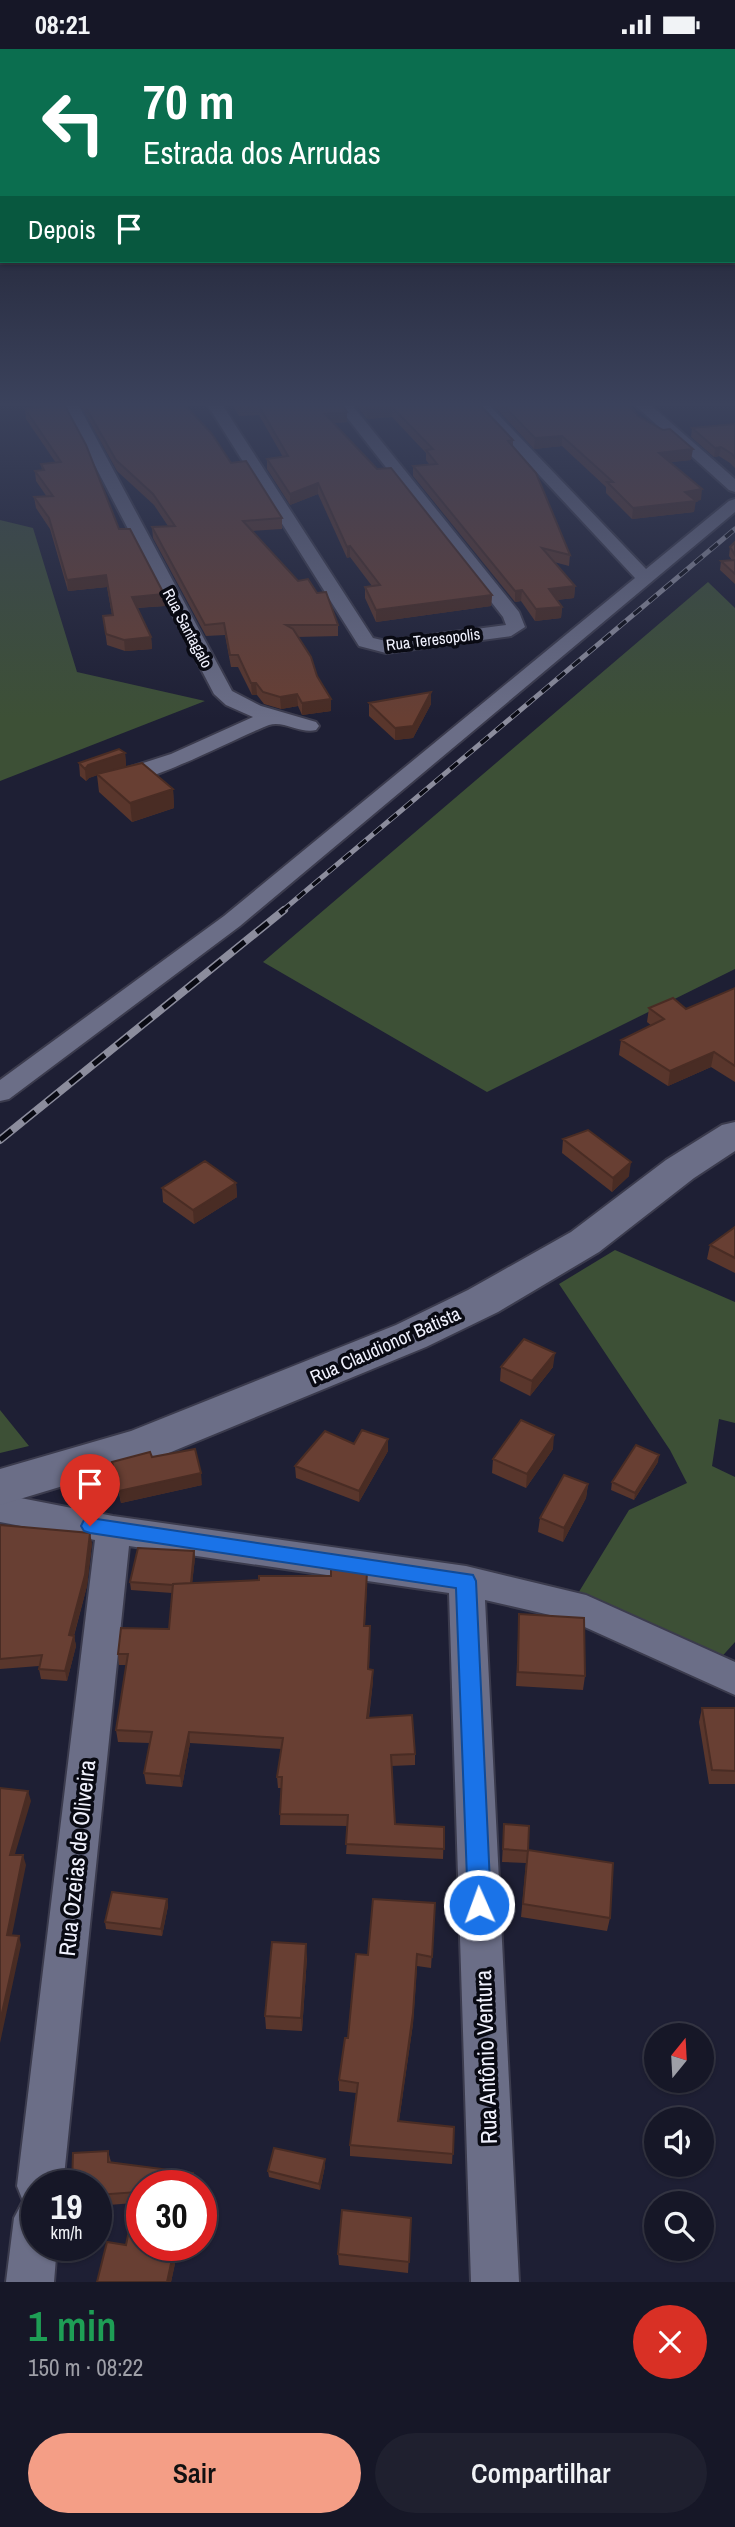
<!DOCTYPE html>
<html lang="pt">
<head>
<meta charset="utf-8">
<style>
  body { margin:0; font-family:"Archivo Narrow",sans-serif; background:#1f202f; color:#f1f3f6; height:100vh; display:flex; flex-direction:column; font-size:26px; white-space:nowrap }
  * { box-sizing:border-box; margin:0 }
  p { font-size:23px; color:#9e9fa7 }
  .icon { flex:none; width:38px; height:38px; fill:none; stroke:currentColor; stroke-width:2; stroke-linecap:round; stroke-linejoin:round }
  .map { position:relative; height:2233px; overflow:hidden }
  .panel { display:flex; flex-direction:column; background:#161727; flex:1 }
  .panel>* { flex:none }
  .banner { position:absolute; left:0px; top:0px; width:735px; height:214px; box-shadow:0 2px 5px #0004,0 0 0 2px #353644; background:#0b6e4f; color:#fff; overflow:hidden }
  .needle { width:46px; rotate:18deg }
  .tools { position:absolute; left:644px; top:1974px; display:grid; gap:14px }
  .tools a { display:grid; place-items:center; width:70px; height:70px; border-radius:50%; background:#161727; box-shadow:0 2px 5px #0004,0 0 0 2px #353644; font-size:35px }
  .speed { position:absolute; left:21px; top:2121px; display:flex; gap:14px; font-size:35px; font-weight:700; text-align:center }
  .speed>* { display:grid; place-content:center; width:91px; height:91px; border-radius:50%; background:#161727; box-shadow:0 2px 5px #0004,0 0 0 2px #353644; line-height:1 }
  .speed small { font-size:18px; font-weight:400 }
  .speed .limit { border:10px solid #d22; background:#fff; color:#111 }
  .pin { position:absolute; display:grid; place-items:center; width:60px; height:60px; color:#fff; margin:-72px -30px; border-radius:50% 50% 50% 0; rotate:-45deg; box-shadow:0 0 7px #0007 }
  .pin .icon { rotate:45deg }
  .me { position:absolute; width:77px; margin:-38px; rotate:358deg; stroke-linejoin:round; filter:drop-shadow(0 0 5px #0008) }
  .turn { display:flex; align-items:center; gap:24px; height:147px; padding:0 28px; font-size:32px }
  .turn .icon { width:91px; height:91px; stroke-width:2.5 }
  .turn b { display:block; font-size:49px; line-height:60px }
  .then { display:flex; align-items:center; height:66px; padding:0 28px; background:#0003; gap:14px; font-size:26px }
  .round { display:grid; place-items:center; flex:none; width:74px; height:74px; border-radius:37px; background:#1f202f }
  .overview { display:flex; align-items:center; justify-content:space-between; height:119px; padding:0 28px }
  h1 { font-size:42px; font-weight:600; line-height:52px; color:#1e9e55 }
  .button { display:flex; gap:14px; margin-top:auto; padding:14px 28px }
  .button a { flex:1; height:80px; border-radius:42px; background:#f49e86; color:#111; font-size:28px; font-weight:600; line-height:80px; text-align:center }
  .button a+a { background:#1f202f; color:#f1f3f6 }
  .status { display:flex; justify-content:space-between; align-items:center; height:49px; padding:0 35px; background:#161727; direction:ltr }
  .status svg { height:19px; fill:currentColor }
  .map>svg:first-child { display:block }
  .green { fill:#3d5036 }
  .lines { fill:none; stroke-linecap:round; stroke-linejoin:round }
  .street-casing { stroke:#3b3b4d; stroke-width:4 }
  .secondary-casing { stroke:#3b3b4d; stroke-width:4 }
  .street { fill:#6b6e87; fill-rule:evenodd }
  .secondary { fill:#6b6e87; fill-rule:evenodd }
  .rail-far1-casing { stroke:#8c8d9d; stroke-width:5 }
  .rail-casing { stroke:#8c8d9d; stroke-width:8 }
  .rail-far1 { stroke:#090a13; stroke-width:3.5; stroke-dasharray:10; stroke-linecap:butt }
  .rail { stroke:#090a13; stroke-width:5; stroke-dasharray:15; stroke-linecap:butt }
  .wall { fill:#59362c }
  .shaded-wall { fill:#492c24 }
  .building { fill:#683f33; stroke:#492c24; stroke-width:2 }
  .route { fill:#1a73e8; stroke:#114b97; stroke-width:2 }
  .labels { text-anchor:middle; stroke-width:7; stroke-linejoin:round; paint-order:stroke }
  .far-street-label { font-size:16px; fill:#f1f2fe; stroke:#090a13 }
  .street-label { font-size:19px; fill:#f1f2fe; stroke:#090a13 }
  .near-street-label { font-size:23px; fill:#f1f2fe; stroke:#090a13 }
</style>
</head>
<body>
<div class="status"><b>08:21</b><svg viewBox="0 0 49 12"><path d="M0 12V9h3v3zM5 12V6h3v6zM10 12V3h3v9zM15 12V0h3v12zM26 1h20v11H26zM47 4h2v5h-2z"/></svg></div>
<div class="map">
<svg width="735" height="2233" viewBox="0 0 735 2233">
  <rect width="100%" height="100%" fill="#1e1f34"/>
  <path class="green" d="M0,471L33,479L77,623L205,652L0,732Z
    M708,533L735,559V920L487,1043L263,913Z
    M615,1201L735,1253V1374L719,1370L712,1417L735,1428V1593L717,1613L577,1546L629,1461L687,1434L670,1401L559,1235Z
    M0,1361L29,1397L0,1404Z"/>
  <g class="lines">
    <defs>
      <path id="street" d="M64,357H79L232,642L261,657L316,673L319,677L316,681C301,685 283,671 269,676C237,688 135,743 106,736L103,731L106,726L171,705L253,668L226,656L214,645Z
        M208,357H223L373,589L386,592L506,576L503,568L338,357H353L519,563L525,578L511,587L386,604L359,597Z
        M475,357H490L646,520L729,452L735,450V463L240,877L9,1050L0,1052V1031L224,867L635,529Z
        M636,357H652L735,430V443L729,441Z
        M0,1445L113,1467L466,1517L586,1546L735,1613V1646L567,1570L485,1551L519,2233H471L449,1544L129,1497L63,2137H37V2196H57L54,2233H6L14,2169L23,2152L17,2137L95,1491L0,1473Z"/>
      <path id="secondary" d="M735,1073V1102L694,1129L599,1203L498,1263L426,1298L159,1408L0,1456V1420L131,1382L396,1276L468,1241L571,1183L666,1111L722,1076Z"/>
    </defs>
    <use href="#street" class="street-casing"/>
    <use href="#secondary" class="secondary-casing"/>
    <use href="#street" class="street"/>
    <use href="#secondary" class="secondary"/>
    <defs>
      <path id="rail-far1" d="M282,862L735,480"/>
      <path id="rail" d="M0,1091L284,861"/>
    </defs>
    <use href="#rail-far1" class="rail-far1-casing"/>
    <use href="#rail" class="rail-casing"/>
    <use href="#rail-far1" class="rail-far1"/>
    <use href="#rail" class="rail"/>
  </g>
  <path class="wall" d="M32,357H65L119,480L165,557L137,559L151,588L152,600L125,602L107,596L103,567L112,566L107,538L68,542L50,480L36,459L34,448H47L36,432L35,422L42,421L41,415L56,414L26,370L25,360L33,359Z
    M81,357H189L186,358L231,414L282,469V480L252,482L338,576V587L297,588L317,627L331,662L302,666L298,657L281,660L264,655L257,646H252L238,618H231L225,586L206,587L153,489L152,478L168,477L154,456L117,422Z
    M233,357H343L347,363V373L333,374L492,546L491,557L376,573L365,549V538L372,537L350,508L347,509L318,445L290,456L267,420V410L283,408L259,366L239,367Z
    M357,357H481L513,391V398L570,506L569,517L554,513L575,537L574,549L556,551L562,558L561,569L535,572L521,552L515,553L413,427V417L429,415L426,411V404L392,368L367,370Z
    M494,357H630L638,367L691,411L669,413L701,451L695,452L694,463L632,470L606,444V438L562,397L534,400Z
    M735,375V419L730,414L719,407L714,408L691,388L692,379Z
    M735,493V535L720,521L721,512L732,511L729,507L730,498Z
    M369,654L431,655L413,689L395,691L369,667Z
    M125,704L126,717L106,723L173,740L174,759L132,773L99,743L97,726L89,729L86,732L80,727L79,714Z
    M735,939V1033L711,1018L668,1037L619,1006L621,991L652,977L647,973L649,959L686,960Z
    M563,1090L629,1127L612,1143L562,1104Z
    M236,1134L237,1148L194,1175L163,1153L162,1139Z
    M735,1178V1224L707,1210L710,1196Z
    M501,1318H553L530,1347L500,1332Z
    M354,1395L388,1402L359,1453L296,1429L295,1417Z
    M553,1400L526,1439L492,1424L493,1410Z
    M112,1413L202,1436L121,1454Z
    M658,1413L634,1451L611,1441L612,1433Z
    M588,1435L586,1449L563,1493L538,1483L540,1469Z
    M0,1476L92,1494L87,1537L74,1587L76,1597L67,1632L41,1630L39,1620V1617L0,1620Z
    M194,1502L195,1509L192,1534L367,1535L365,1577L370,1588L369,1621H373V1632L369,1669L415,1705V1716L391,1717L395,1775L444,1778L443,1810L346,1805L348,1777L280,1776L281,1739H278L277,1728L282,1700L190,1694L182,1738L146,1735L144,1724L150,1694L118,1693L116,1681L126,1616H119L118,1605L169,1580L172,1544L131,1541L130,1533Z
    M519,1565L585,1627L583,1641L516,1637Z
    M702,1659H735V1735H709L699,1673Z
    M504,1775L528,1801L610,1869L607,1882L521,1868L526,1814L502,1813Z
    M167,1850L168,1857L162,1887L106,1880L105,1873Z
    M435,1854L431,1919L417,1917L413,1975L399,2072L454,2078L452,2115L350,2107V2096L356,2044L339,2042V2031L368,1906Z
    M307,1908L302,1982L266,1980L265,1967Z
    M108,2102L111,2113L193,2124L195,2135L142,2196H179L171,2233H97L126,2196L134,2154L96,2157V2137Z
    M325,2110V2117L320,2141L269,2128L268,2122Z
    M411,2169L408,2224L339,2216L338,2205Z"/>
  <path class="shaded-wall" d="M392,358V368L367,370V360Z
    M347,363V373L325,375V365Z
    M562,387V397L534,400L535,389Z
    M721,398L719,407L714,408L715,399Z
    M693,400L691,411L657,415L659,404Z
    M318,434V445L290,456V445Z
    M702,440L701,451L684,453L685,443Z
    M696,452L694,463L632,470L633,459Z
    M350,497V508L347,509V498Z
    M106,526L107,538L68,542L67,531Z
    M575,537L574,549L548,552L549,540Z
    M522,541L521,552L515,553V542Z
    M164,545L165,557L133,559L132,548Z
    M492,546L491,557L376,573V561Z
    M562,558L561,569L535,572L536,560Z
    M151,588L152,600L125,602L124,591Z
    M251,634H256L257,646H252Z
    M431,643V655L413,689L395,691V679Z
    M297,645L298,657L281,660L280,648Z
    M331,650V662L302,666V654Z
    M125,704L126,717L89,729L86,732L85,720L88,716Z
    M173,740L174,759L132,773L130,754Z
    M714,1003L711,1018L668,1037L670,1022Z
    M631,1113L629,1127L612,1143L613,1129Z
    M236,1134L237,1148L194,1175L193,1161Z
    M555,1304L553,1318L530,1347L532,1332Z
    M554,1386L553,1400L526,1439L527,1425Z
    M388,1390V1402L359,1453V1442Z
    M659,1406L658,1413L634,1451L635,1444Z
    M201,1424L202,1436L121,1454L119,1442Z
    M588,1435L586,1449L563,1493L564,1479Z
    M90,1484L92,1494L87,1537L71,1597L69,1586Z
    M194,1502L195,1509L191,1545L190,1538Z
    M74,1587L76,1597L67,1632L65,1622Z
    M373,1621V1632L367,1680V1669Z
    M189,1683L190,1694L182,1738L180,1727Z
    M28,1742L31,1752L12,1815L10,1806Z
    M23,1806L26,1816L10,1896L7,1886Z
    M167,1850L168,1857L162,1887L161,1880Z
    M19,1887L21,1896L0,1994V1973Z
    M306,1895L307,1908L302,1982L301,1969Z
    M417,1905L413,1975L397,2082L398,2072Z
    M325,2110V2117L320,2141L319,2135Z
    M193,2124L195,2135V2137H191Z
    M175,2196H179L171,2233H167Z"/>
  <path class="building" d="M41,357H65L86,396L119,480H130L164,545L132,548L151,588L124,591L106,585L103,567L113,566L106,526L67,531L49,469L34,448L53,447L35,422L44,421L41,415L61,413L25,360L42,358Z
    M85,357H186L212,385L231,414L246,412L282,469L243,472L298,532L308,530L317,544L326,543L338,576H286L293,580L311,608L317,627L331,650L302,654L297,645L280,648L263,643L256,634H251L238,606H230L224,574L205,576L152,478L175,477L153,445L116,411Z
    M259,357H343L347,363L325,365L377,420L391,419L492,546L376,561L365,538L380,536L350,497L347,498L318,434L290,445L267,410L288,407Z
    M365,357H481L513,391L508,392L536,424L570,506L542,499L575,537L549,540L562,558L536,560L522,541L515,542L413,417L437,415L426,401L433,400L392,358L367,360Z
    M504,357H630L638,367L663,381L670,380L693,400L659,404L702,440L685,443L696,452L633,459L607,433H613L562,387L535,389Z
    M735,375V409L732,405L721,398L715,399L692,379Z
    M735,493V506L730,498Z
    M735,511V525L721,512Z
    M431,643L413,677L395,679L369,654Z
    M119,700L125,704L88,716L85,720L79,714Z
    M142,714L173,740L130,754L97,725Z
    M735,939V1017L714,1003L670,1022L621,991L664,970L649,959L673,949L686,960Z
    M588,1081L631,1113L613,1129L563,1090Z
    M205,1112L236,1134L193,1161L162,1139Z
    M735,1178V1209L710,1196Z
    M524,1290L555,1304L532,1332L501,1318Z
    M521,1371L554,1386L527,1425L493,1410Z
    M362,1381L388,1390L359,1442L295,1417L325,1382L354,1395Z
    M636,1396L659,1406L635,1444L612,1433Z
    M195,1400L201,1424L119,1442L112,1413L150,1403L152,1408Z
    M564,1426L588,1435L564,1479L540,1469Z
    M0,1476L90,1484L85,1526L69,1586L74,1587L65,1622L39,1620L42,1606L0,1610Z
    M138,1499L194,1502L191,1534L173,1535V1536L130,1533Z
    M331,1518L367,1523L364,1577H370L368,1620L373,1621L367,1669L412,1666L415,1705L391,1706L395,1775L444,1778V1800L346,1795L348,1766L280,1765L282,1728H277L283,1689L189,1683L180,1727L144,1724L152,1683L116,1681L128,1605H118L121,1579L169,1580L173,1535L259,1531V1527H331Z
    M519,1565L584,1569L585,1627L518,1623Z
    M702,1659H735V1722L712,1721Z
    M0,1739L28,1742L10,1806H23L7,1886L19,1887L0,1973Z
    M504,1775L529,1777L528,1802L503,1800Z
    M528,1801L613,1814L610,1869L523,1855Z
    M112,1843L167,1850L161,1880L105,1873Z
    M373,1850L435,1854L432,1908L417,1905L413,1964L398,2072L454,2078L453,2105L350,2096L358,2034L339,2031L345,1989H348L356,1905L368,1906Z
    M272,1893L306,1895L301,1969L265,1967Z
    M274,2099L325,2110L319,2135L268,2122Z
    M108,2102V2113L193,2124L191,2137H142V2196H175L167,2233H97L107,2193L126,2196L137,2143L96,2146V2137H72L73,2104Z
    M342,2161L411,2169L409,2213L338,2205Z"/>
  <linearGradient id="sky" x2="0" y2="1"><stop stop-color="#10111d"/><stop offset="0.53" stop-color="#3b425c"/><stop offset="1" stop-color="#3b425c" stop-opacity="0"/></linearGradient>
  <rect width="735" height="670" fill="url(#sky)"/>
  <path class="route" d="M90,1469L473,1526L476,1532L491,1856L488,1863L479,1867L471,1863L468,1856L456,1539L90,1484L84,1482L81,1477L84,1471Z"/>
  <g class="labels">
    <g class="far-street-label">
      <text transform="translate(188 579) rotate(62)" y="6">Rua Santagalo</text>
      <text transform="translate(433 590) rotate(-7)" y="6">Rua Teresopolis</text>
    </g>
    <g class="street-label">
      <text transform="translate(385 1296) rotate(-24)" y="7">Rua Claudionor Batista</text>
    </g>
    <g class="near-street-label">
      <text transform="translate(77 1809) rotate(-84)" y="8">Rua Ozeias de Oliveira</text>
      <text transform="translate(486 2008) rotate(-92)" y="8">Rua Antônio Ventura</text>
    </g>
  </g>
</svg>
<div class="tools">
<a><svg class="needle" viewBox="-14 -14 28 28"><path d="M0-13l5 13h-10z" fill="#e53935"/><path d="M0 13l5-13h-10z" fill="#9e9fa7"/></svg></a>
<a><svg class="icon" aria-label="sound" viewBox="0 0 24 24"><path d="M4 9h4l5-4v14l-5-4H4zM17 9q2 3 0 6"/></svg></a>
<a><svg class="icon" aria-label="search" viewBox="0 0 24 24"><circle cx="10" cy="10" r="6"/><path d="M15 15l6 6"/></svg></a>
</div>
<div class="speed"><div>19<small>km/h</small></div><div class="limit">30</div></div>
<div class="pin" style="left:90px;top:1477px;background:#d93025"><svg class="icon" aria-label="arrive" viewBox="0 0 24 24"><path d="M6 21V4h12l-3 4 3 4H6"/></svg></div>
<svg class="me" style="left:479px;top:1856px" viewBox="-20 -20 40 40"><circle r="17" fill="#1a73e8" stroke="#fff" stroke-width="3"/><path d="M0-11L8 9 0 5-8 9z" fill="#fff"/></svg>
<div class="banner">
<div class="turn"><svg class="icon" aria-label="left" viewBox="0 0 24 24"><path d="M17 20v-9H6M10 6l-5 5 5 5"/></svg><div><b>70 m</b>Estrada dos Arrudas</div></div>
<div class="then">Depois<svg class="icon" aria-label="arrive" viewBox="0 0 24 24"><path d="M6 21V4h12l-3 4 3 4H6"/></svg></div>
</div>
</div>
<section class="panel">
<div class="overview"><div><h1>1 min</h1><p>150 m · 08:22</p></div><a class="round" style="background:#d93025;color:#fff"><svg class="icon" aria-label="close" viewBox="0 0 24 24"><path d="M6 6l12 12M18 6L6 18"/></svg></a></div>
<div class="button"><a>Sair</a><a>Compartilhar</a></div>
</section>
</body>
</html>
